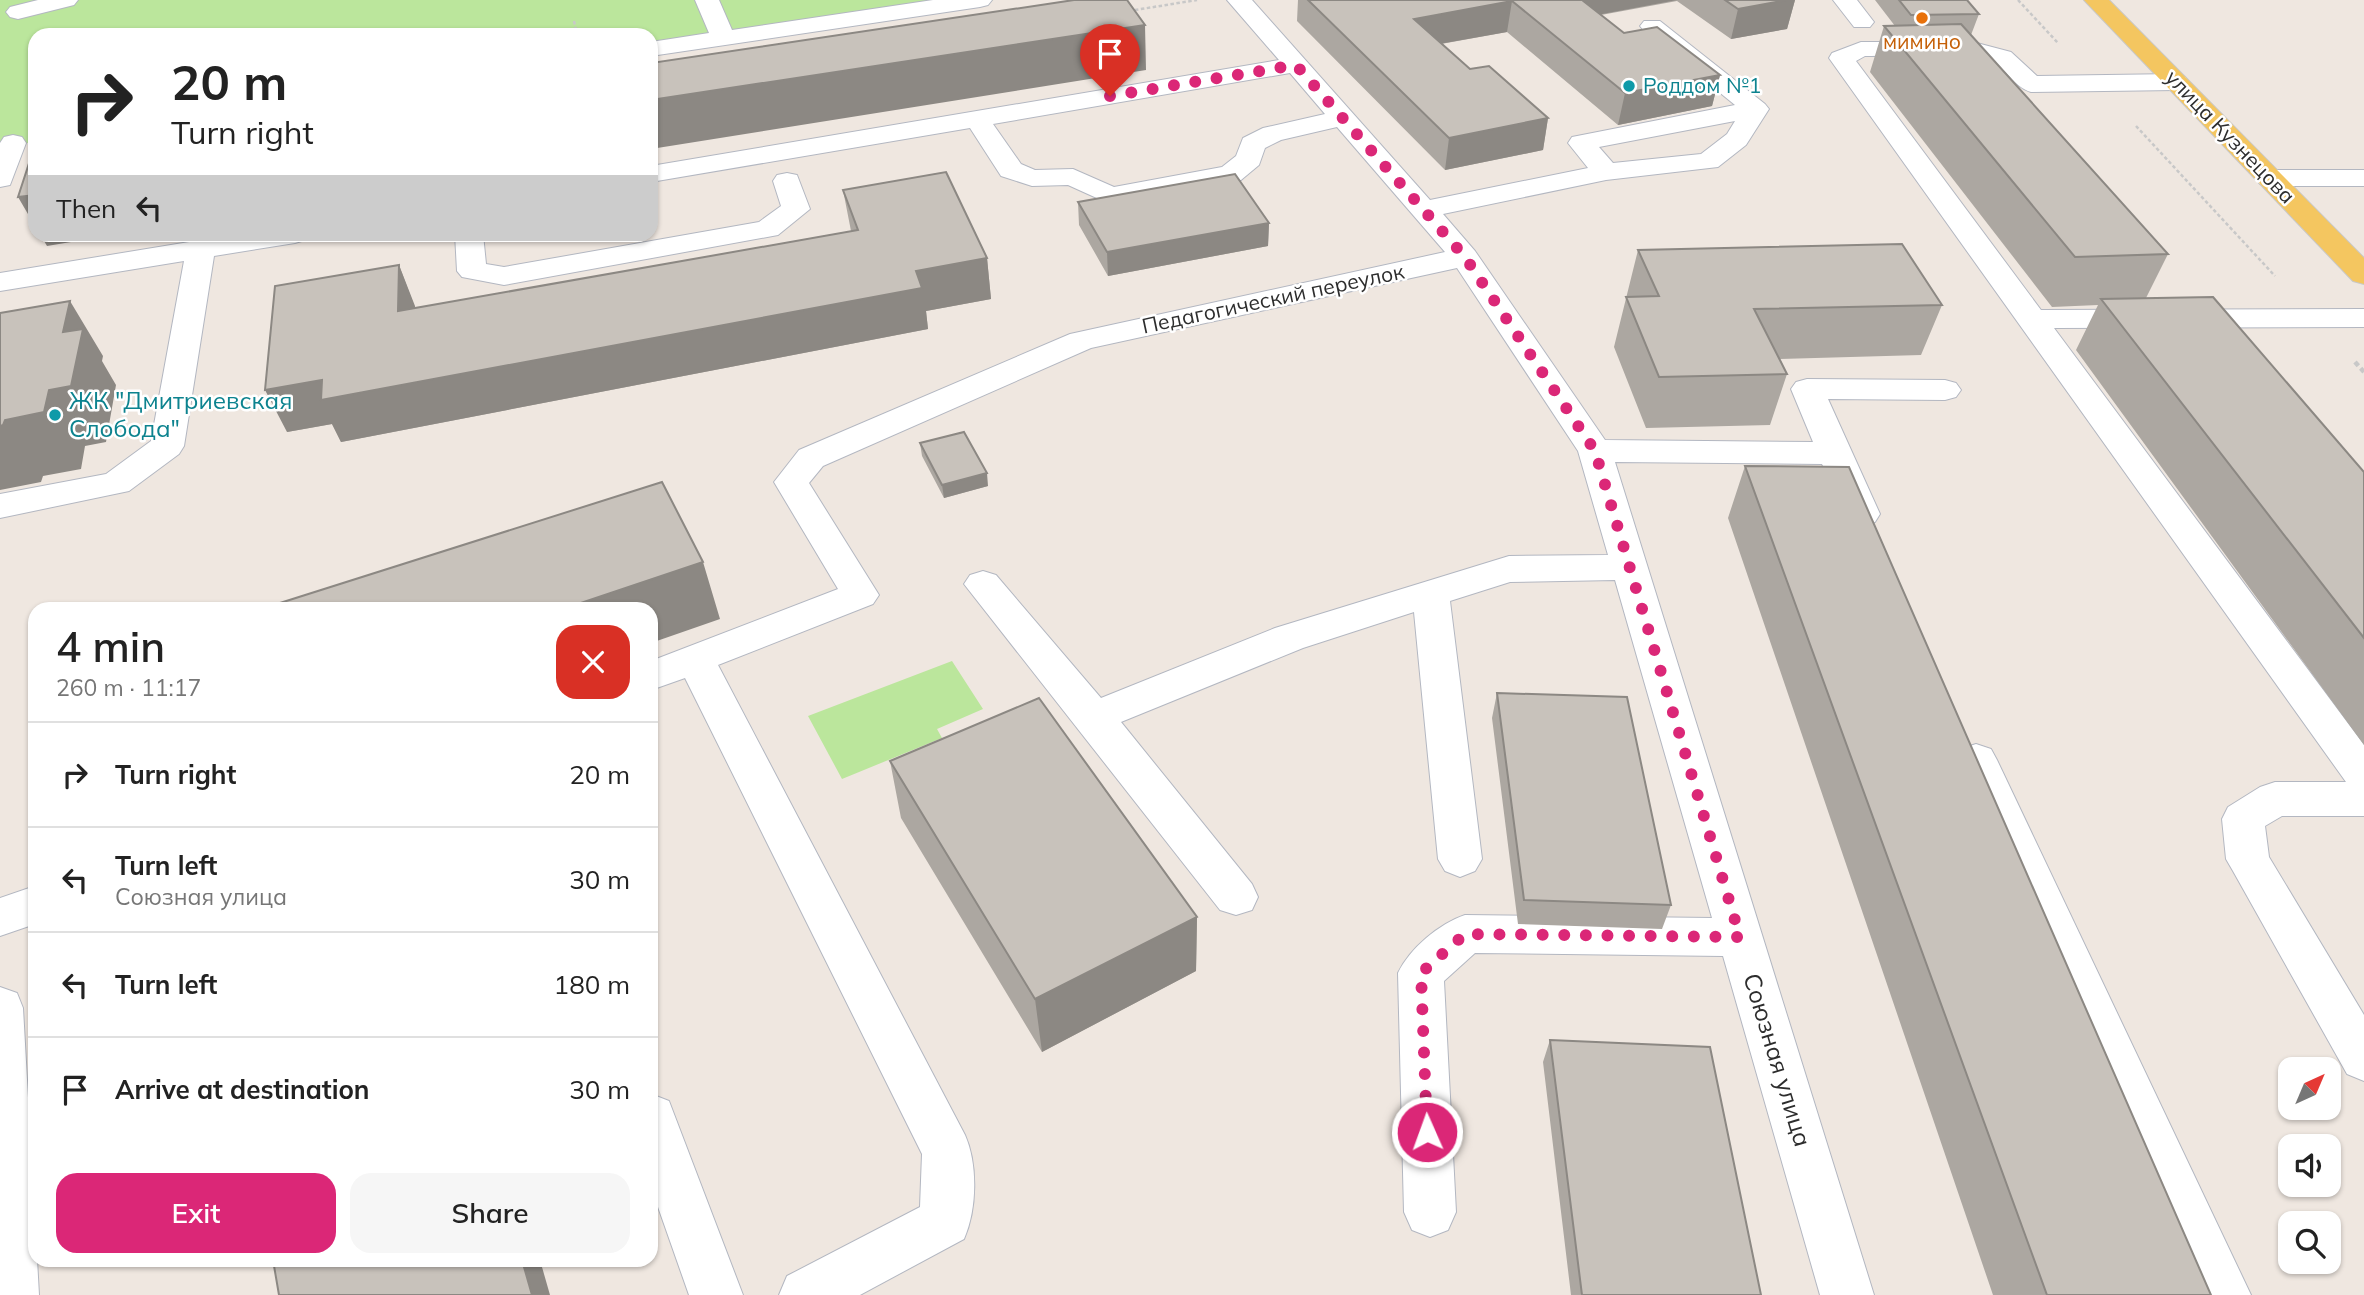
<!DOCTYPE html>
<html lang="en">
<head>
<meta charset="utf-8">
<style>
  body { margin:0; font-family:Mulish,sans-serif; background:#f6f6f6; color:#222; height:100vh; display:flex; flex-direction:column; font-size:26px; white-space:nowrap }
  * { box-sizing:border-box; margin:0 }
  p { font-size:23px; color:#767676 }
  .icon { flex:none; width:38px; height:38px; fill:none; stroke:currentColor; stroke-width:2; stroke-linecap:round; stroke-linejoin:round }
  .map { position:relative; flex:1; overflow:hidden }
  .side { position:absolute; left:28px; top:602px; width:630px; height:665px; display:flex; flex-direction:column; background:#fff; border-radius:21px; box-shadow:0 2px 5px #0004 }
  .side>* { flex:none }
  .top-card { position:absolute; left:28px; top:28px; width:630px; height:214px; border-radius:21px; box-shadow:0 2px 5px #0004; background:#fff; color:#222; overflow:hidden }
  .needle { width:46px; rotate:44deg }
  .fabs { position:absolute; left:2278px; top:1057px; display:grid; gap:14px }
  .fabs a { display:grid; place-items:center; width:63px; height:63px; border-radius:14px; background:#fff; box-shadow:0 2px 5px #0004; font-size:35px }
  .pin { position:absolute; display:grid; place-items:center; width:60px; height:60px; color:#fff; margin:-72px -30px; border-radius:50% 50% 50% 0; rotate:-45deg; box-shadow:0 0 7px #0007 }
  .pin .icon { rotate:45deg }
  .me { position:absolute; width:77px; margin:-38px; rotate:358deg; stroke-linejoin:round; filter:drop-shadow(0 0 5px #0008) }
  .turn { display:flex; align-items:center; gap:24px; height:147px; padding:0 28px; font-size:32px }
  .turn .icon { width:91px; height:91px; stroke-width:2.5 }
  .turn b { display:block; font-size:49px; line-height:60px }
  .then { display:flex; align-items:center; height:66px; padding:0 28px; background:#0003; gap:14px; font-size:26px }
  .round { display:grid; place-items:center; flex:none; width:74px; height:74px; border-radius:21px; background:#f6f6f6 }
  .head { display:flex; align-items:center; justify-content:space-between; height:119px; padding:0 28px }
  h1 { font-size:42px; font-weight:600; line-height:52px }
  .cta { display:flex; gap:14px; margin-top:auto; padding:14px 28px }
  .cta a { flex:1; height:80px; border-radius:21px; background:#db2777; color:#fff; font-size:28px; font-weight:600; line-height:80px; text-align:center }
  .cta a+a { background:#f6f6f6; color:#222 }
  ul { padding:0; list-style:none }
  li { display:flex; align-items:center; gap:21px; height:105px; padding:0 28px; border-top:2px solid #e0e0e0 }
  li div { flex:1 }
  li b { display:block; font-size:26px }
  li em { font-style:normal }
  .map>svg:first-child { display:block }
  .green { fill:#bbe69c }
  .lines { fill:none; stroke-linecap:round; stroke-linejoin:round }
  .minor-casing { stroke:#b3b7c1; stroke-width:2 }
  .major-casing { stroke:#c8c8c8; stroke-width:2 }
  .path-far1 { stroke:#c8c8c8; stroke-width:2.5; stroke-dasharray:3.5 2.5; stroke-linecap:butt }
  .path { stroke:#c8c8c8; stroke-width:4.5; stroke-dasharray:5 3.5; stroke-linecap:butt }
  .minor { fill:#fff; fill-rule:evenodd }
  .major { fill:#f4c660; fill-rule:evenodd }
  .wall { fill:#aca7a1 }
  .shaded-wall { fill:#8c8883 }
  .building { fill:#c8c2bb; stroke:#8c8883; stroke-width:2 }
  .route { stroke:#db2777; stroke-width:12; stroke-dasharray:0 21.6 }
  .food-dot { fill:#e8710a; stroke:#fff; stroke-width:2.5 }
  .culture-dot { fill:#0f9aa8; stroke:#fff; stroke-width:2.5 }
  .labels { text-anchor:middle; stroke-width:5; stroke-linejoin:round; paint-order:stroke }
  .far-food-label { font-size:21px; fill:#c56008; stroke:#fff }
  .far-culture-label { font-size:21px; fill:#0d838f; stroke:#fff; text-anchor:start }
  .far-street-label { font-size:21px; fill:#2d2d2d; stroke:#fff }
  .culture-label { font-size:24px; fill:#0d838f; stroke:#fff; text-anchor:start }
  .street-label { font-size:24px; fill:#2d2d2d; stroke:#fff }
</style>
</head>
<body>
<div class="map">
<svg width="2364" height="1295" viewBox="0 0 2364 1295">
  <rect width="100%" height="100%" fill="#efe7e0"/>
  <path class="green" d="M0,0H994L651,51V35H35V142L0,147Z
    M952,661L983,709L937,729L942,738L842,779L808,716Z"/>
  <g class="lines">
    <defs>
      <path id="minor" d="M38,0H78L74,5L18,19L10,17L6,12L10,7Z
        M695,0H719L732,30L933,0H992L988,5L980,7L651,56V42L709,33Z
        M1227,0H1252L1430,200L1588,168L1568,143L1572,137L1735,105L1644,31L1640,26L1644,21H1660L1765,104L1769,109L1746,145L1718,167L1606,180L1443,214L1475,251L1605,440L1813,442L1791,389L1796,382L1807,379L1945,380L1956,383L1961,390L1956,397L1945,400L1828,399L1880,514L1875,522L1862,526L1849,522L1822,464L1615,462L1874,1295H1820L1723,956L1475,953L1444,981L1456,1212L1448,1230L1430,1237L1412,1230L1404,1212L1398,973C1410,948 1439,924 1465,915L1712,918L1615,580L1510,582L1450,601L1482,859L1475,871L1460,877L1445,871L1438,859L1414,612L1303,648L1121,722L1252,884L1258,897L1252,910L1236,915L1220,910L964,584L970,575L983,571L996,575L1101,698L1275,628L1509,556L1608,555L1578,451L1457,268L1091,348L823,466L809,483L879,595L873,604L718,665L965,1135C978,1164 977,1210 964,1239L860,1295H779L787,1276L920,1207L922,1154L685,678L651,690V661L838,589L774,482L799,450L1070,334L1445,252L1337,127L1281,140L1265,148L1259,165L1241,180L1110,204L1068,185L1032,186L1001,176L970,128L651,182V166L1279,60ZM1290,73L1325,114L1263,128L1243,138L1236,156L1222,167L1114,187L1073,169L1035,170L1021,164L993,124ZM1735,121L1727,134L1701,154L1613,163L1599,147Z
        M1833,0H1857L1874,22L1870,27H1854Z
        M1861,42H1973L2011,52L2037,76L2176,74L2185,77L2189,82L2185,87L2176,90L2031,92C2014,87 2007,69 1992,62C1967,50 1895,56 1865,56L1856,61L2041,310L2364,309V327L2054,328L2364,745V816H2282L2265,826L2269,857L2364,1015V1081L2347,1074L2233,871L2226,859L2222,819L2228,807L2260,787L2275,782H2346L1829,58L1832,53Z
        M13,135L22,137L26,143L10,185L0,187V143L4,137Z
        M2270,170H2364V186H2270L2260,184L2256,178L2260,172Z
        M787,173L797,175L810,209L778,235L504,285L462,277L457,271L455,234H483L486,264L504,267L759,222L781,206L773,181L777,175Z
        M238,234H309L305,240L295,243L214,256L184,446L179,454L129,491L0,518V494L106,474L151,441L184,261L0,291V273Z
        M1976,744L1991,749L1997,760L2251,1295H2196L1955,760L1961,749Z
        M35,886V924L0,936V898Z
        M0,987L17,993L23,1008L39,1295H0Z
        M651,1094L669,1101L743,1295H689L651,1187Z"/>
      <path id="major" d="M2084,0H2109L2364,258V284L2353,281Z"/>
    </defs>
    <use href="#minor" class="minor-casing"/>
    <use href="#major" class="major-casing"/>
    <path class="path-far1" d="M2018,0L2058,43
      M1129,11L1197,0
      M574,21L577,35
      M2136,126L2275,276"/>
    <path class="path" d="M2355,362L2364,372"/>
    <use href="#minor" class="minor"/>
    <use href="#major" class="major"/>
  </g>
  <path class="wall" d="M1298,0H1795L1787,29L1731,39L1677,1L1601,15L1624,33L1720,75L1712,106L1618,125L1507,32L1441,44L1470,69L1548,118L1543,150L1445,170L1297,21Z
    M1875,0H1967L1979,14L1971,35L2168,254L2146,298L2364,472V745L2076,350L2098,305L2052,307L1870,72L1884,26H1895Z
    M843,190L987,258L991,299L926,311L928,329L341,442L332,424L287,432L399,265L415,308L851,231Z
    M1078,202L1269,223L1268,246L1108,276L1079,225Z
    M1638,250L1942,305L1921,355L1780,359L1787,374L1770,425L1646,428L1614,347Z
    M920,443L988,486L944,498L922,456Z
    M1745,466L2211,1295H1993L1728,518Z
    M1497,693L1671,905L1662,929L1518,924L1492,718Z
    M890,761L1197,917L1196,971L1042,1052L901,818Z
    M1550,1040L1761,1295H1571L1543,1062Z"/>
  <path class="shaded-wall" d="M1569,0H1677L1565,21Z
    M1787,0H1795L1787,29L1731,39L1738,9Z
    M1512,1L1507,32L1411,49L1414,19Z
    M1145,25L1146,70L651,149V100Z
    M1720,75L1712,106L1618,125L1625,93Z
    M1548,118L1543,150L1445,170L1449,138Z
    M35,195V226L18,197Z
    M1269,223L1268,246L1108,276L1107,252Z
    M40,234H119L47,246Z
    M987,258L991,299L926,311L928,329L341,442L332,424L287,432L265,390Z
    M399,265L415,306L416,352L398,311Z
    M70,301L103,356L102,361L116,385L106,442L85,446L81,469L43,476L41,482L0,490V426L5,420L49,390Z
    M987,473L988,486L944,498L942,485Z
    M703,562L720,619L651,643V609H563Z
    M1197,917L1196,971L1042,1052L1035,999Z
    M522,1260H540L550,1295H532Z"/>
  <path class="building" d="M1074,0H1127L1145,25L651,100V63Z
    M1308,0H1582L1624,33L1657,27L1720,75L1625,93L1512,1L1414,19L1470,69L1489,66L1548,118L1449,138Z
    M1725,0H1787L1738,9Z
    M1899,0H1967L1979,14L1911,15Z
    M1961,24L2168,254L2075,257L1884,26Z
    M32,154H35V195L18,197Z
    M946,172L987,258L916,271L922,288L321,400L322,380L265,390L275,286L399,265L398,311L858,230L843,190Z
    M1235,174L1269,223L1107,252L1078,202Z
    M1902,244L1942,305L1754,309L1787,374L1659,377L1626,297L1659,296L1638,250Z
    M2213,297L2364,472V638L2101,299Z
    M70,301L63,332L83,329L71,386L49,390L44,412L5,420L3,425L0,426V313Z
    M964,432L987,473L942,485L920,443Z
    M1745,466L1849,467L2211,1295H2047Z
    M662,482L703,562L563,609H261Z
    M1497,693L1627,697L1671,905L1524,900Z
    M1039,698L1197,917L1035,999L890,761Z
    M1550,1040L1710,1047L1761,1295H1582Z
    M273,1260H522L532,1295H279Z"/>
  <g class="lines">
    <path class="route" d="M1110,96L1296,65L1465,257L1595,451L1740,937L1465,934L1421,973L1427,1132"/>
  </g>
  <circle class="food-dot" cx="1922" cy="18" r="7"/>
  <g class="culture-dot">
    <circle cx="1629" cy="86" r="7"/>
    <circle cx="55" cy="415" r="7"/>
  </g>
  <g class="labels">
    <g class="far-food-label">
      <text x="1922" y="49">мимино</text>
    </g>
    <g class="far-culture-label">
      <text x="1643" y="93">Роддом №1</text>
    </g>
    <g class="far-street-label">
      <text transform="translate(2230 137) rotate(46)" y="7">улица Кузнецова</text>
      <text transform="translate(1273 299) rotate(-12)" y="7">Педагогический переулок</text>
    </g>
    <g class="culture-label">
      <text x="69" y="409">ЖК "Дмитриевская<tspan x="69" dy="28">Слобода"</tspan></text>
    </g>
    <g class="street-label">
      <text transform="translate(1777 1060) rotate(73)" y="8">Союзная улица</text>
    </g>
  </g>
</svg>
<div class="fabs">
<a><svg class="needle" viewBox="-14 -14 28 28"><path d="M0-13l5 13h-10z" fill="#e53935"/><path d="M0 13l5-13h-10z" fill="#767676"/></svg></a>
<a><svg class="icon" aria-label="sound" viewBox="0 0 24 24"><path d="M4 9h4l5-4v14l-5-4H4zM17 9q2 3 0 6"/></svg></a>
<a><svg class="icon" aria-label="search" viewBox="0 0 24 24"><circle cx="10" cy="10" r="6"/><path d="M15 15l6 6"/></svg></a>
</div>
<div class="pin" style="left:1110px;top:96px;background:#d93025"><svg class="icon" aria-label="arrive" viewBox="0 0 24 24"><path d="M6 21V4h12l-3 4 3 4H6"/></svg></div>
<svg class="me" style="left:1427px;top:1132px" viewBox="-20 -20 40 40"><circle r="17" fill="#db2777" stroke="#fff" stroke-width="3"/><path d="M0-11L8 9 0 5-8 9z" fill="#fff"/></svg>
<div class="top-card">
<div class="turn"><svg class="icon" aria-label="right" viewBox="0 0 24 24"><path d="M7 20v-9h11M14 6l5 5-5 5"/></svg><div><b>20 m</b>Turn right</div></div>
<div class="then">Then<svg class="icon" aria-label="left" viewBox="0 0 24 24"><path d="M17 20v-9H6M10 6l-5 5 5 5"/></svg></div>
</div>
<section class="side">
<div class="head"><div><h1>4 min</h1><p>260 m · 11:17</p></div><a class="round" style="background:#d93025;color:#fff"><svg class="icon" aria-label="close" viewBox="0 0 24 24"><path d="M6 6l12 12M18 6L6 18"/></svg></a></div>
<ul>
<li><svg class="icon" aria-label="right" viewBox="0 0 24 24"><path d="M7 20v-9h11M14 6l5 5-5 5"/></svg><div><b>Turn right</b></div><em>20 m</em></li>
<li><svg class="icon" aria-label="left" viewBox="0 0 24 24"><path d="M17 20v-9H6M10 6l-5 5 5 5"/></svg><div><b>Turn left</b><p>Союзная улица</p></div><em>30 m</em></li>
<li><svg class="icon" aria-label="left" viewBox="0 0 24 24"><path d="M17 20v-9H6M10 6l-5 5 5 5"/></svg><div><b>Turn left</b></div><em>180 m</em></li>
<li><svg class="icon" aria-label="arrive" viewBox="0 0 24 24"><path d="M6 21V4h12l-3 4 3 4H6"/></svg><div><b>Arrive at destination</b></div><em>30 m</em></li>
</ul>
<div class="cta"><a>Exit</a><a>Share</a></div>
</section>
</div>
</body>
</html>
